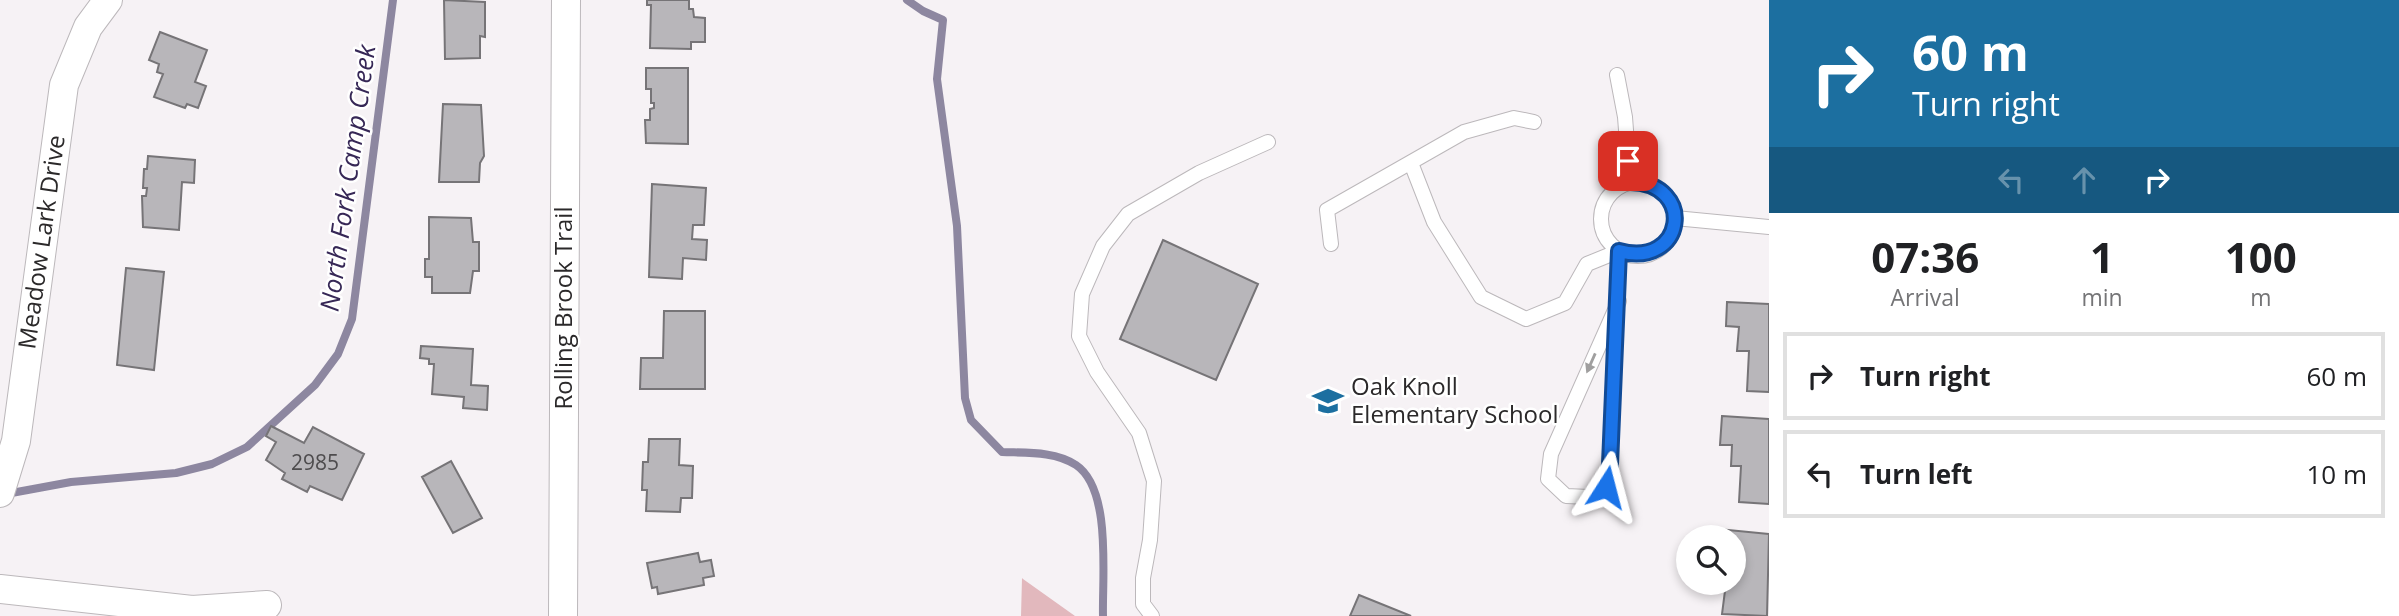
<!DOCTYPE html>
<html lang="en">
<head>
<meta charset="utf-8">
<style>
  body { margin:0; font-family:"Open Sans",sans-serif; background:#f6f6f6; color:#202124; height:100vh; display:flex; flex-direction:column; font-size:26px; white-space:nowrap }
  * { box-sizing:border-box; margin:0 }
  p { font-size:23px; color:#757577 }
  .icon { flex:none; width:38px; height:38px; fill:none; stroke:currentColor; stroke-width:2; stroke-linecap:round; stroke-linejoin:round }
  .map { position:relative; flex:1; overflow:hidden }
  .side { display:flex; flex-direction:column; background:#fff; width:630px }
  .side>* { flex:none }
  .hud { background:#1c6fa0; color:#fff; overflow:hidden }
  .tools { position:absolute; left:1676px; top:525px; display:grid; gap:14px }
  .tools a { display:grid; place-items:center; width:70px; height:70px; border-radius:50%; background:#fff; box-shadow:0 4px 10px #0003; font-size:35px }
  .pin { position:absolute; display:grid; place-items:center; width:60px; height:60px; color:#fff; margin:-30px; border-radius:14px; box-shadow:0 4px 10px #0006 }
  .me { position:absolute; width:77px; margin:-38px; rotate:9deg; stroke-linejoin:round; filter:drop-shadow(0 0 5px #0008) }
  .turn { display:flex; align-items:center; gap:24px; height:147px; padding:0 28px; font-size:32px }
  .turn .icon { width:91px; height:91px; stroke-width:2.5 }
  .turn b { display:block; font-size:49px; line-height:60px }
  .lanes { display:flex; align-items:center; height:66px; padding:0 28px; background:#0003; justify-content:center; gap:35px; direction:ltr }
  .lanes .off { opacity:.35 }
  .eta { display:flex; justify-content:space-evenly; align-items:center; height:119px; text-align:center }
  .eta b { font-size:42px; font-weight:700; line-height:49px }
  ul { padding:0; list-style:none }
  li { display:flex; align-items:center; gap:21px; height:88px; margin:0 14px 10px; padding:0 14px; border:4px solid #e0e0e0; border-radius:0px }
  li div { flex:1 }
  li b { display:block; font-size:26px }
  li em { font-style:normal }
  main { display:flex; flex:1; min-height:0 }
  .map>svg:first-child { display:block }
  .green { fill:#e2b8bd }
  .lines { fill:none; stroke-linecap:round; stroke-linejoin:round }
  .stream { stroke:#8d87a0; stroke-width:8 }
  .building { fill:#b8b6ba; stroke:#767477; stroke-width:2 }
  .lane-casing { stroke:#bcb8bb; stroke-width:16 }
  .street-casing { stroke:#bcb8bb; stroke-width:30 }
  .lane { stroke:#fff; stroke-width:14 }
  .street { stroke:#fff; stroke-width:28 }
  .oneway { fill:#a09f9f }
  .route-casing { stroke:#114b97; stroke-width:18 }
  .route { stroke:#1a73e8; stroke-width:12 }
  .labels { text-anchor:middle; stroke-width:5; stroke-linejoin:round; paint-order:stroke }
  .number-label { font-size:21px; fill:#4e4c4e }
  .street-label { font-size:24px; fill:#2b292a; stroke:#fff }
  .poi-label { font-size:24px; fill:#2b292a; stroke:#fff; text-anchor:start }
  .water-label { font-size:26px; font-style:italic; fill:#362756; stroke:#fff }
</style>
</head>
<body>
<main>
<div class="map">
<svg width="1769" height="616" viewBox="0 0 1769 616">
  <rect width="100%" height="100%" fill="#f6f2f5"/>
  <path class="green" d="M1022,578L1023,579L1075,616H1021Z"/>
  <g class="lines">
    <path class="stream" d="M907,0L923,11L943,20L937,79L957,226L965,398L971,420L1002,452C1026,453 1055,451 1076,465C1112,489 1102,577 1103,616
      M6,494L71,482L176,473L212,464L247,447L315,385L338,354L352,319L393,0"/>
  </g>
  <path class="building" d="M444,0L485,2V37L480,36V58L445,59Z
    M647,0H689V9H693L694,17L705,18V42H691V49L650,48L651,5H647Z
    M160,32L207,50L195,82L206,86L198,108L187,104L185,108L154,97L163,74L157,72L159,64L149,60Z
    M646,68H688V144L646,143L645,120H650V109L654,108V103H651V89H646Z
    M443,104L481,105L484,156L480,163L479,182H439Z
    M148,156L195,160L194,183L182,182L179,230L143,227L142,196H146L147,188H143L144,169H147Z
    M652,184L706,188L704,225H693L692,239L707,240L706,260L683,258L682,279L649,277Z
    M429,217L471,218L473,242H479V271H473L470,293H432V277H425V259H429Z
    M1163,240L1258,284L1216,380L1120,339Z
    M126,268L164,272L154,370L117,365Z
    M1727,302L1769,304V392L1747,391L1749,351H1737L1739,327L1726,326Z
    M664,311H705V389H640L641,358H663Z
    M421,346L473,349L471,385L488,386L487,410L463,408L464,397L432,394L434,364H429V359L420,358Z
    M1722,416L1769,419V504L1739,502L1741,466H1731L1732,445H1720Z
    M271,426L304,443L313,427L364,454L342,500L310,486L307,492L282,479L285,473L266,460L276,442L266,436Z
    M649,439H680L679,465L693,466L692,498H681L680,512L646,511L647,490H642L643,462H648Z
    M451,461L482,518L453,533L422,477Z
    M1718,529L1769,534L1767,616L1722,614L1726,583H1734V537H1718Z
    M698,553L700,562L711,560L714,576L703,578L704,585L658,594L657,587L652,588L647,563Z
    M1359,595L1411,616H1350Z"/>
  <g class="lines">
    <defs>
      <path id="lane" d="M1617,75L1625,117L1630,182
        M1411,163L1434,222L1481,297L1526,319L1565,303L1587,264L1619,251
        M1601 219a37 37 0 1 1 74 0a37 37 0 1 1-74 0Z
        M1675,218L1769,227
        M1331,244L1327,210L1464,132L1514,118L1534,122
        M1619,301L1551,454L1548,479L1566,496L1589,497L1606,487L1610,464L1619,251
        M1152,616L1143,604V578L1150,540L1154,481L1139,433L1097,372L1079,336L1082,294L1103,246L1128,214L1199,173L1268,142"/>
      <path id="street" d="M0,493L16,441L64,85L88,27L108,0
        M0,589L192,610L267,605
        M563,616L566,0"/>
    </defs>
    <use href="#lane" class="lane-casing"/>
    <use href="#street" class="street-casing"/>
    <use href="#lane" class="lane"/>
    <use href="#street" class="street"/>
  </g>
  <defs><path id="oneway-solid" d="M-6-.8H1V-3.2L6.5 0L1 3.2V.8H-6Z" transform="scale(1.75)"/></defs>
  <use class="oneway" href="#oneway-solid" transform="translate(1591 363) rotate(114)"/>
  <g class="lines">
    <defs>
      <path id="route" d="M1606,487L1610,464L1619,251C1685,269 1697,183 1630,182L1628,161"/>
    </defs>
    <use href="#route" class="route-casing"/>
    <use href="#route" class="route"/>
  </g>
  <defs>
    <symbol id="school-bare" viewBox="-9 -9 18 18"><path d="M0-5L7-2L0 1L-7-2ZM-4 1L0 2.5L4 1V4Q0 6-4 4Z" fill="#1c6fa0" stroke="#fff" stroke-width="2.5" paint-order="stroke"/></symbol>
  </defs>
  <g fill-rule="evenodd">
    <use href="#school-bare" x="1306" y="379" width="44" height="44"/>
  </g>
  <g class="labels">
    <g class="number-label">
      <text x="315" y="470">2985</text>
    </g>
    <g class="street-label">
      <text transform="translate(42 242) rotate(-82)" y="8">Meadow Lark Drive</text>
      <text transform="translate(564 308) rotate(-90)" y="8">Rolling Brook Trail</text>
    </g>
    <g class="poi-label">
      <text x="1351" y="395">Oak Knoll<tspan x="1351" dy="28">Elementary School</tspan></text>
    </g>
    <g class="water-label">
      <text transform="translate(348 178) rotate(-82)" y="9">North Fork Camp Creek</text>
    </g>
  </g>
</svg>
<div class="tools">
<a><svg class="icon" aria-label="search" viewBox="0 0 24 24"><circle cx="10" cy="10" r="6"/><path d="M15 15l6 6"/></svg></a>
</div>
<div class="pin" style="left:1628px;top:161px;background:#d93025"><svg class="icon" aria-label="arrive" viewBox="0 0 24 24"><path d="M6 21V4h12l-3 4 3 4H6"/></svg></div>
<svg class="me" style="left:1606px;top:487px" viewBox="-20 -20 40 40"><path d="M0-17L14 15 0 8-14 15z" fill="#1a73e8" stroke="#fff" stroke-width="4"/></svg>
</div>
<section class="side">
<div class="hud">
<div class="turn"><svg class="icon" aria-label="right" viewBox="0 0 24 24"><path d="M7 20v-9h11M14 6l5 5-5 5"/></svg><div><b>60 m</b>Turn right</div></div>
<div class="lanes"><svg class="icon off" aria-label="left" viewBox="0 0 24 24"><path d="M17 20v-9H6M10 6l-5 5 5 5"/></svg><svg class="icon off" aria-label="ahead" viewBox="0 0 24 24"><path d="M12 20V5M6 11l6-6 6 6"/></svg><svg class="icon" aria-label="right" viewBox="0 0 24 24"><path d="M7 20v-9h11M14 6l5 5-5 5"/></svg></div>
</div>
<div class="eta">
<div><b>07:36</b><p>Arrival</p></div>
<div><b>1</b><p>min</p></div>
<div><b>100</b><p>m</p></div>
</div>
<ul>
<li><svg class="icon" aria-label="right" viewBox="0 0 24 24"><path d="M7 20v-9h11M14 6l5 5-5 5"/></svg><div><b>Turn right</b></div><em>60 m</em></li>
<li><svg class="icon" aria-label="left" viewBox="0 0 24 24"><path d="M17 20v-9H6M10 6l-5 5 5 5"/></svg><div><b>Turn left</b></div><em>10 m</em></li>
</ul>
</section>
</main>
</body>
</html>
